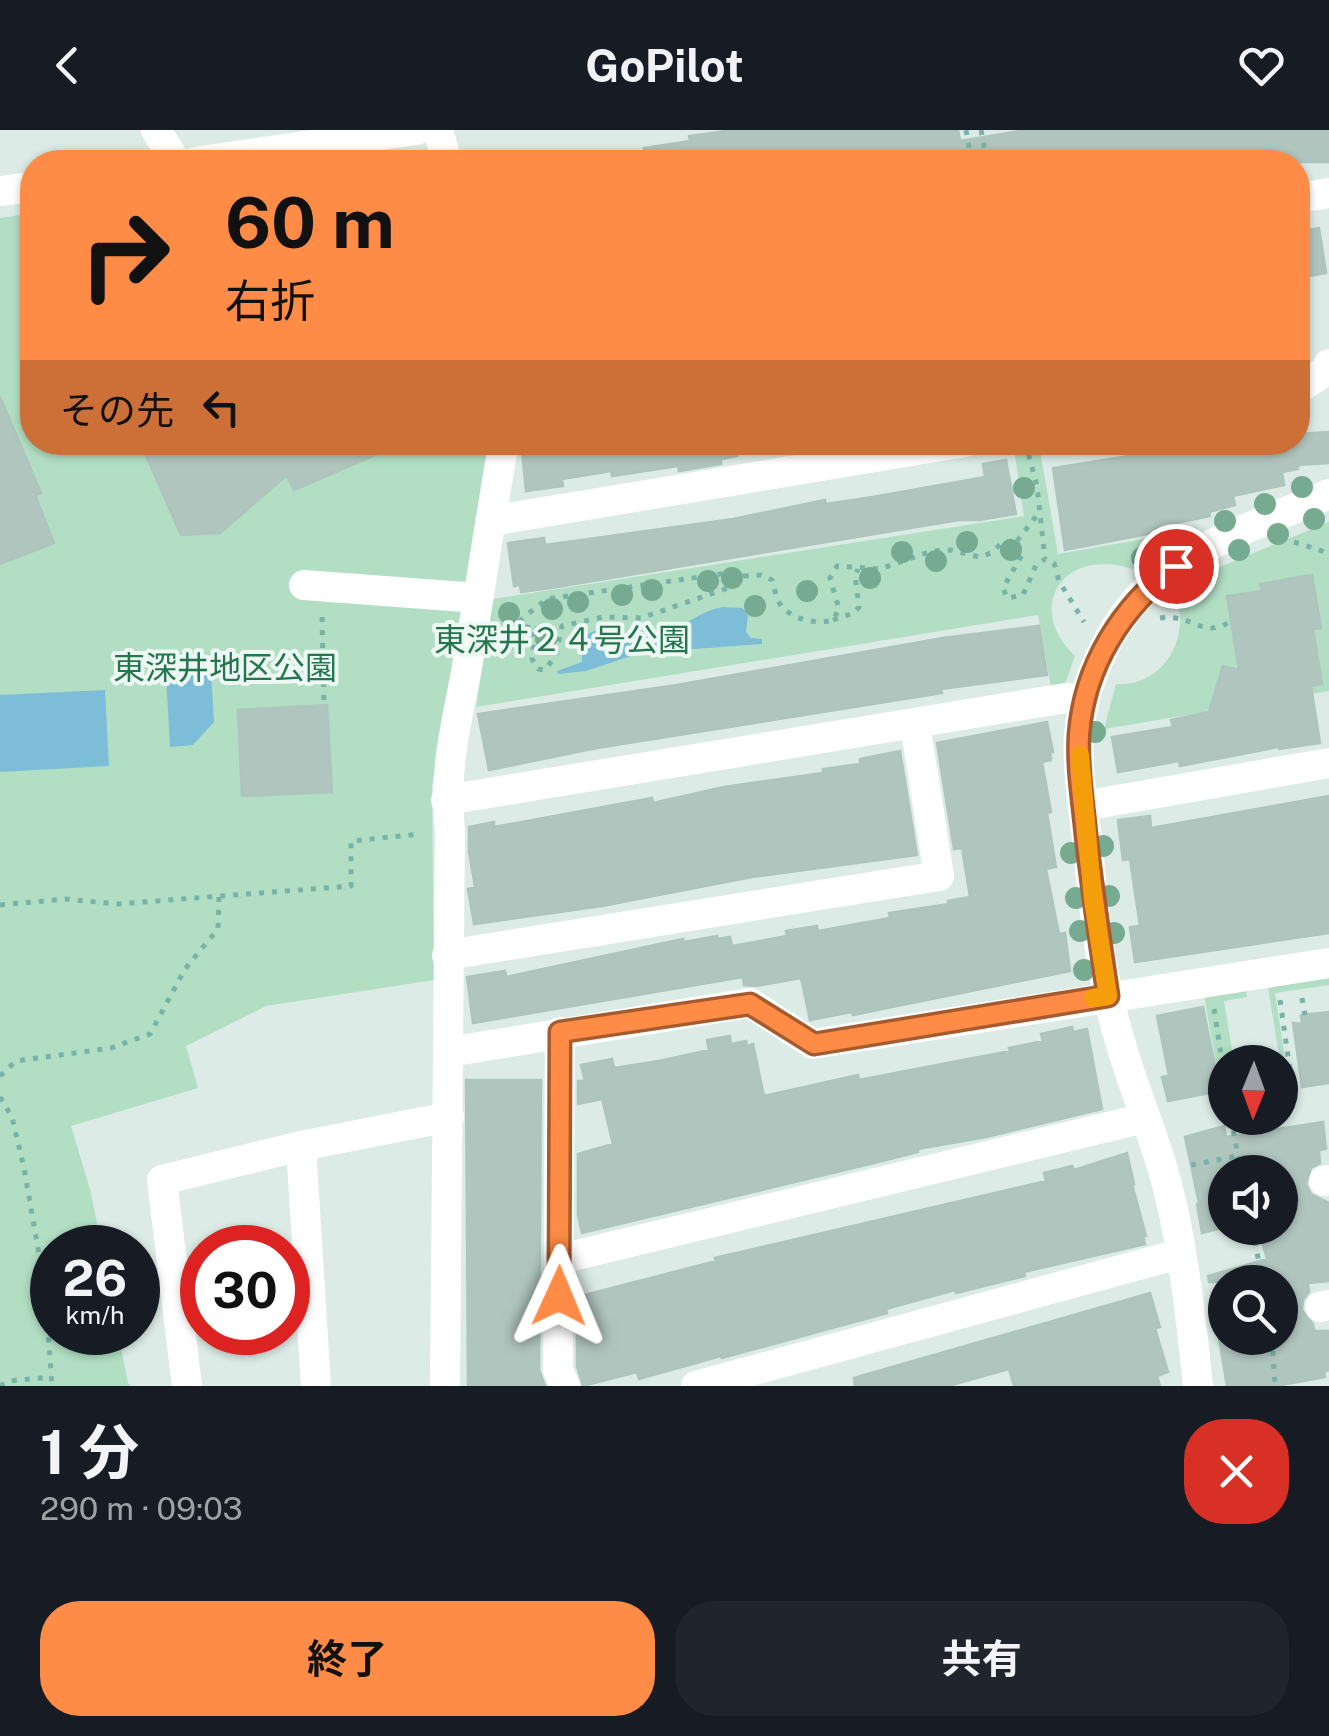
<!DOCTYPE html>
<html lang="ja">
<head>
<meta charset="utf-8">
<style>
  body { margin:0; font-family:"Public Sans","Noto Sans JP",sans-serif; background:#20242c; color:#f1f3f6; height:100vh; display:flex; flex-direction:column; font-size:38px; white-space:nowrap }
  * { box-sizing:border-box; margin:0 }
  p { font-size:32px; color:#9ea1a6 }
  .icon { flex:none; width:55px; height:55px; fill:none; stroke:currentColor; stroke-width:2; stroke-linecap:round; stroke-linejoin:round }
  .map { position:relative; height:1256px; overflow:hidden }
  .side { display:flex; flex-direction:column; background:#171b24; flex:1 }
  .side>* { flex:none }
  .hud { position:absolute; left:20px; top:20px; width:1290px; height:305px; border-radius:40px; box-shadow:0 2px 8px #0004; background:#ff8c46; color:#111; overflow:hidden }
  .needle { width:65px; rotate:181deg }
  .tools { position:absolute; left:1208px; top:915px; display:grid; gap:20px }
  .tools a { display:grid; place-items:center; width:90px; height:90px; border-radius:50%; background:#171b24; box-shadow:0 2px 8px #0004; font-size:50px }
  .speed { position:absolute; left:30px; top:1095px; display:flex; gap:20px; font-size:50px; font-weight:700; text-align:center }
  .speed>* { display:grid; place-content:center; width:130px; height:130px; border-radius:50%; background:#171b24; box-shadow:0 2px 8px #0004; line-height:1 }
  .speed small { font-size:25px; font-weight:400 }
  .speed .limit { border:15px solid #d22; background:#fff; color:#111 }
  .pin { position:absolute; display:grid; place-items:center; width:85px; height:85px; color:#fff; margin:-42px; border:5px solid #fff; border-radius:50%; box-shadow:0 2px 10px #0007 }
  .me { position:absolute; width:110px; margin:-55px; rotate:1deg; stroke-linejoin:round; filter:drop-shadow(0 0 8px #0008) }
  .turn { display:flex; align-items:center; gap:35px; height:210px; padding:0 40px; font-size:45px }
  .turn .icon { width:130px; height:130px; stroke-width:2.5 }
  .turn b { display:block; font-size:70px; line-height:85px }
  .then { display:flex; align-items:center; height:95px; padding:0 40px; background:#0003; gap:20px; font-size:38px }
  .round { display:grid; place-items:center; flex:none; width:105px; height:105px; border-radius:40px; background:#20242c }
  .summary { display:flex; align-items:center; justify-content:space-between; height:170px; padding:0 40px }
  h1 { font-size:60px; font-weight:700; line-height:75px }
  .action { display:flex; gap:20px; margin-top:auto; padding:20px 40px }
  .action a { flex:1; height:115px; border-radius:40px; background:#ff8c46; color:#111; font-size:40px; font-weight:700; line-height:115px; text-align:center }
  .action a+a { background:#20242c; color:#f1f3f6 }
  header { display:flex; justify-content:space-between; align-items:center; height:130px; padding:0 40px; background:#171b24; font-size:45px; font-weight:700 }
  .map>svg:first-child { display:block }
  .green { fill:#b2dfc4 }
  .water { fill:#7dbdd7 }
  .building { fill:#b1c5bf; stroke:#aec5be; stroke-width:2.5 }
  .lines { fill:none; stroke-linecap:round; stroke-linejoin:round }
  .path { stroke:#79b2a8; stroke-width:5; stroke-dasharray:5 8; stroke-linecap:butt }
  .minor { stroke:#fff; stroke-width:30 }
  .tree { fill:#76ab92 }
  .route-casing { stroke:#a65b2e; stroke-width:25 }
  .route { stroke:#ff8c46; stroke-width:18 }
  .slow { stroke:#f59e0b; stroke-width:18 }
  .labels { text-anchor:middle; stroke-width:8; stroke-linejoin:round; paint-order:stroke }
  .park-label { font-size:32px; fill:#23764e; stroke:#edf7f3 }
</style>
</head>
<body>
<header><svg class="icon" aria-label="back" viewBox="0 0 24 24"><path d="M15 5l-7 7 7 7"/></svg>GoPilot<svg class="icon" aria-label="heart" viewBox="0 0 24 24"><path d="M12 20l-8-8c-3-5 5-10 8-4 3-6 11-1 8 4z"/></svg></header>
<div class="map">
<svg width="1329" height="1256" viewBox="0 0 1329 1256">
  <rect width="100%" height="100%" fill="#dcebe6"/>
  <path class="green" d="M32,83V312L488,313L432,656L434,850L266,876L186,916L198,958L71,996L90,1059L102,1117L52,1118V1202L118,1203L128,1253L131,1256H0V88Z
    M1039,315L1058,424L1178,403L1132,439C1067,416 1022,475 1075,526L1065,554L1051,557L1038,485L476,577L493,469L1024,386L1014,319Z
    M1329,392V561L1104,599L1116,554C1158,557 1186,517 1179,478L1172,471L1220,437Z
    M1329,847V855L1275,863L1288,949L1283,950L1268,857Z
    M1246,859L1247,867L1224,871L1234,932H1225V985L1204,865Z"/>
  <path class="water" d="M723,477L742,478L748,483L746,502L751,508L762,509V514L640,523L586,541L558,544L557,541L582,532L581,510C601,488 624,509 649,507C675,506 696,481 723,477Z
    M198,536L211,542L214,592L193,615L170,617L166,545L177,537Z
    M105,560L109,636L0,642V565Z"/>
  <path class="building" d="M733,0H958L960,11L1026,0H1329V32H645L644,18L690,11L689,6Z
    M1319,98L1326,143L1298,148V102Z
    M0,267L41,363L35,365L54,413L0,434Z
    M1329,302V333L1298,335V339L1282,342L1284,355L1233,366L1235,375L1209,382L1210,386L1167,395L1168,400L1065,420L1053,338L1129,326L1127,312H1300L1299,304Z
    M140,312H405L294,360L287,345L220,403L181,405Z
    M570,312H736L737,326L721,329V334L679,341L678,336L612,346L611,341L562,349L563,356L526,361L522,320Z
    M1006,330L1016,384L979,390H959L551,458L521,462L520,455L514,456L508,413L544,408L545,415L733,389L825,370L826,374L873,367L985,347L983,334Z
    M1312,445L1321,498L1313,499L1322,554L1311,556L1320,613L1279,619L1278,617L1180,636L1179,631L1118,642L1112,607L1173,597L1171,590L1209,582L1223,536L1239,540L1227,466L1262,461L1260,454Z
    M1039,496L1047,545L941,559L942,563L597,618L489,640L478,584L677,555L943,508Z
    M327,575L332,662L242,666L238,580Z
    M1047,592L1053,622H1050L1051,630L1042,632L1051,682L1047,683L1056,737L1046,739L1059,804L1065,803L1070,841L853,885L852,882L810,890L801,848L756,856L744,855L743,847L473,893L467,847L505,841L506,847L683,809L684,812L717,806V809L730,807L732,816L787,806L786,801L817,796L818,801L890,788L889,783L949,774L948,771L970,767L962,718L954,719L937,613Z
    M900,621L917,725L752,747L602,776L474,794L468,759L475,757L469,722V697L494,692V697L652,668L653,673L724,657L823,643V639L860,634V629Z
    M1329,666V803L1135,832L1130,797L1140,796L1130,729L1123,730L1118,690L1150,686L1151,698Z
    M1203,877L1220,961L1168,971L1162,947L1169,946L1157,886Z
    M1329,882V953L1302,957L1293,893L1302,894L1301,885Z
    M1072,897L1073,902L1087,899L1102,979L986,1007L918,1019V1022L874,1033L582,1103L578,1085V1024L613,1014L602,969L578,974V951H585L581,935L612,929L614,938L659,931L709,920L707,910L730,906L731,914L746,911L747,916L753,914L764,966L858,945L859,950L1010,921L1009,918L1043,911L1041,904Z
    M466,950H541L539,1240L545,1256H468Z
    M1323,992L1326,1019L1319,1020L1320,1033L1311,1038L1306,1054L1311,1064L1329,1073V1151L1308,1153L1309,1162L1303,1170L1302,1180L1313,1194L1314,1201H1329V1240L1324,1242L1325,1247L1276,1256H1227L1219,1208H1280V1152H1209L1208,1146L1267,1129L1258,1098H1280V1042H1225V1097L1202,1103L1197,1074L1199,1073L1185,1007L1224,996L1226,1007Z
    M1127,1023L1134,1054H1132L1146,1106H1143L1145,1114L1024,1142L1025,1146L956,1163L955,1160L886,1179L887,1183L722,1228L721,1226L639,1249L637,1242L583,1256L577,1236V1167L716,1131L715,1128L1046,1051L1044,1043L1072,1036L1074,1040Z
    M1150,1163L1160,1197L1155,1198L1168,1242L1157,1246L1160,1256H1014L1009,1239L948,1256H855L854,1248Z"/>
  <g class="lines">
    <path class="path" d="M966,0L972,32
      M981,0L987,32
      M1025,312L1037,356L1045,429
      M1017,411L1038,384
      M1294,412L1329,423
      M322,487L324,575
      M1160,488C1197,484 1201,510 1231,491
      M833,490L854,483L859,477L855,446L858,439
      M535,499L562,496
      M502,511L525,486L547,469L734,442L744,446
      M499,524L523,496L535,499L532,529L538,539L545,540L556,525L562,496L603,487L641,488L728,458L744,446L761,445L772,450C774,457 776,468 780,474C790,489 816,495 833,490L839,479L830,448L837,436L880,439L932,421L951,420L979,427L991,423L1003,412L1017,411L1022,425L1003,458L1007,468L1023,465L1036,435L1045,429L1054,433L1059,451L1084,492
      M0,775L65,769L118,774L351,756V711L421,704
      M1302,868L1305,885
      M1280,870L1294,968
      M1214,879L1225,950
      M0,946L16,931L111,918L150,904L185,839L218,799L219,767
      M0,967L12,987L24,1038L45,1159L52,1256
      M1231,988L1241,1042
      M1191,1035L1237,1026
      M1253,1098L1262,1152
      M1272,1208L1275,1256
      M0,1256L10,1251L51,1247"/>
    <path class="minor" d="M156,0L176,32
      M438,0L447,32
      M194,32L416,0
      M0,61L32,57
      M1298,68L1329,63
      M1298,259L1324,242L1329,234
      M490,391L965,312
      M304,455L478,468
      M446,670L1066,568L1085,570
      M1083,676L1329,633
      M447,825L939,746L915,594
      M560,902L558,1240L565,1256
      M448,922L750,873L813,914L1329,833
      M301,1016L316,1256
      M1324,1051L1329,1050
      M560,1129L1145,988
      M1320,1177L1329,1175
      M187,1256L162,1050L301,1016L449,987
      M445,1256L450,701C443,635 458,590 469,526C481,455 491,384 504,312
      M696,1256L1179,1124
      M1198,1256C1191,1188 1182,1105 1163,1040C1150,996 1132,954 1120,911C1100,846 1094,777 1087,710C1083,675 1077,639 1079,604C1083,556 1106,503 1138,468C1188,414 1264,393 1329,364"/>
  </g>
  <g class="tree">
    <circle cx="1302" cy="357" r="11"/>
    <circle cx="1024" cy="358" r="11"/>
    <circle cx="1265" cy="374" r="11"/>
    <circle cx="1314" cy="389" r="11"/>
    <circle cx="1225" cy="391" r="11"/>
    <circle cx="1278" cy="404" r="11"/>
    <circle cx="1186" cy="410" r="11"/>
    <circle cx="967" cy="412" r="11"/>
    <circle cx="1011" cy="420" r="11"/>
    <circle cx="1239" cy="420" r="11"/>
    <circle cx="902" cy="422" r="11"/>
    <circle cx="1142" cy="428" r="11"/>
    <circle cx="936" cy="431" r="11"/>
    <circle cx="1203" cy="438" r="11"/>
    <circle cx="732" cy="448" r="11"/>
    <circle cx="870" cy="448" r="11"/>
    <circle cx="708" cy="451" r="11"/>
    <circle cx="652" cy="460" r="11"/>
    <circle cx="807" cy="461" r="11"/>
    <circle cx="622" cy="465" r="11"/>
    <circle cx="578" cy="472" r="11"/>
    <circle cx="755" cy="476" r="11"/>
    <circle cx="552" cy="479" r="11"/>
    <circle cx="509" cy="483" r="11"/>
    <circle cx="546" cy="509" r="11"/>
    <circle cx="1095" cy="602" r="11"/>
    <circle cx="1103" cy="716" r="11"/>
    <circle cx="1071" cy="723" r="11"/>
    <circle cx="1109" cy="766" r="11"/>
    <circle cx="1076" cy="768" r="11"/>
    <circle cx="1080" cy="801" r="11"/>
    <circle cx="1114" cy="803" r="11"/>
    <circle cx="1084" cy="840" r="11"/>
  </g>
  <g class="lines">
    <defs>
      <path id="route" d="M559,1166L560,902L750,874L814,914L1108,866C1100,812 1092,759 1086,705C1083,672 1077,638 1079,605C1084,536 1122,476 1176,436"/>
    </defs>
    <use href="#route" class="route-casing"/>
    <use href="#route" class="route"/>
    <path class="slow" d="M1080,625L1093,770L1108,866L1093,868"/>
  </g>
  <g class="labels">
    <g class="park-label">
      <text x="562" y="521">東深井２４号公園</text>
      <text x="225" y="549">東深井地区公園</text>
    </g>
  </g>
</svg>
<div class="tools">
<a><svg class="needle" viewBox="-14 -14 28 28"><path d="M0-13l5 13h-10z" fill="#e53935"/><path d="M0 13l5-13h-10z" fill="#9ea1a6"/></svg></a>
<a><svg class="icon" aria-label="sound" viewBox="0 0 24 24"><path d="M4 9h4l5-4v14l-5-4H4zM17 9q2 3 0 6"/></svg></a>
<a><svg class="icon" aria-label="search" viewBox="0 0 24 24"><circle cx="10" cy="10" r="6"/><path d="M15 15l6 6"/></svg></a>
</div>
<div class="speed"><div>26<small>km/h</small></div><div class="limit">30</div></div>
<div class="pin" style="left:1176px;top:436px;background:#d93025"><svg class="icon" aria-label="arrive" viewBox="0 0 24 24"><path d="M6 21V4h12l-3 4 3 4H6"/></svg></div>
<svg class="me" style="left:559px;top:1166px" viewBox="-20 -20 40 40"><path d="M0-17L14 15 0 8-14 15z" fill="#ff8c46" stroke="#fff" stroke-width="4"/></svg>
<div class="hud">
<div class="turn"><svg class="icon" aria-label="right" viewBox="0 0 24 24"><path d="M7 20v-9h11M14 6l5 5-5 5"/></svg><div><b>60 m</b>右折</div></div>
<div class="then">その先<svg class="icon" aria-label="left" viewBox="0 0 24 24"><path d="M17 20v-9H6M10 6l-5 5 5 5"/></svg></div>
</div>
</div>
<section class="side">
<div class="summary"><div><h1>1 分</h1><p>290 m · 09:03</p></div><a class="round" style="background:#d93025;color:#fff"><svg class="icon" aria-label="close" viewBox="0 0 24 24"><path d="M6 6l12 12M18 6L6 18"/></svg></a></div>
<div class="action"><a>終了</a><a>共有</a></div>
</section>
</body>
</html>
